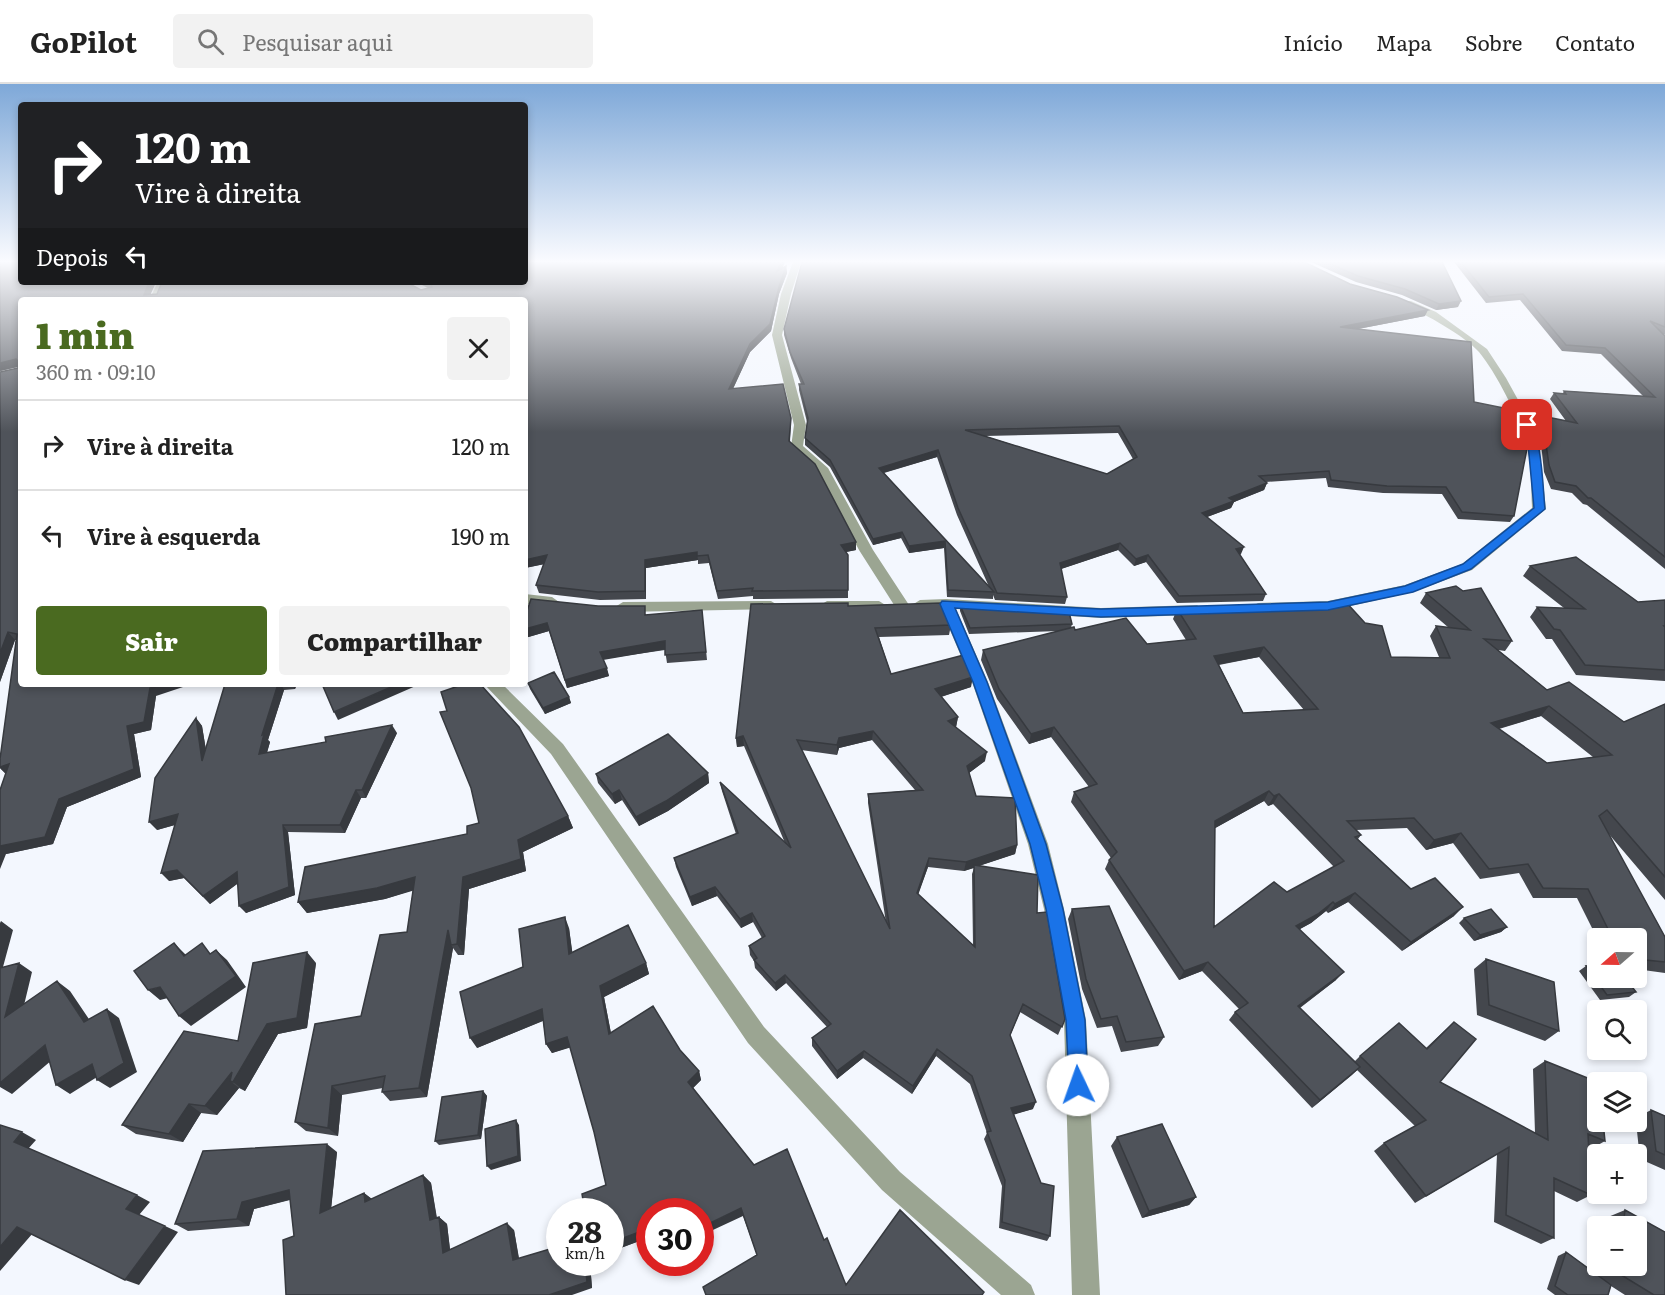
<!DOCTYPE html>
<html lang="pt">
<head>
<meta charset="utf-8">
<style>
  body { margin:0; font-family:Literata,serif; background:#f2f2f2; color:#222; height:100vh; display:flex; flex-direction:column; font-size:22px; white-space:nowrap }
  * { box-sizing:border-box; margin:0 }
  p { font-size:20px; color:#767676 }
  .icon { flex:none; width:33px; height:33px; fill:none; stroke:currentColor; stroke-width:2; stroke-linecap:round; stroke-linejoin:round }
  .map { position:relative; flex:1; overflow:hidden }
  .details { position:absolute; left:18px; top:213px; width:510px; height:390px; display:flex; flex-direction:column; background:#fff; border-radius:6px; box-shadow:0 3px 9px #0003 }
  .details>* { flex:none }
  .guide { position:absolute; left:18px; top:18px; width:510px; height:183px; border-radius:6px; box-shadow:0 3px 9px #0003; background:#202124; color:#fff; overflow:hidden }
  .needle { width:39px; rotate:250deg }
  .controls { position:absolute; left:1587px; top:844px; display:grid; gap:12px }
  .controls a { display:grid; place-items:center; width:60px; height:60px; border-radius:6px; background:#fff; box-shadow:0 3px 9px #0003; font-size:30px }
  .speed { position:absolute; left:546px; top:1114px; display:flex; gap:12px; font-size:30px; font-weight:700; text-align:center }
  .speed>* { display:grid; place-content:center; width:78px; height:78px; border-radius:50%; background:#fff; box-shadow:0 3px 9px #0003; line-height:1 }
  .speed small { font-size:15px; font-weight:400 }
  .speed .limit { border:9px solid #d22; background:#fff; color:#111 }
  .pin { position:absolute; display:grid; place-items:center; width:51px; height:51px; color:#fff; margin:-26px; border-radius:12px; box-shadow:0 3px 9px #0006 }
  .me { position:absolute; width:66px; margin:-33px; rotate:357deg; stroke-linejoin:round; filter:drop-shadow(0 0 4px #0008) }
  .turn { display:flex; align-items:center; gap:21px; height:126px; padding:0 18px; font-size:27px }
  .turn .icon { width:78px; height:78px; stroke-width:2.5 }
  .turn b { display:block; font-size:42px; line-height:51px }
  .then { display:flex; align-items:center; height:57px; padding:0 18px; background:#0003; gap:12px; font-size:22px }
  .round { display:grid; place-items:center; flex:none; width:63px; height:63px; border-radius:6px; background:#f2f2f2 }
  .summary { display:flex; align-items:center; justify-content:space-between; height:102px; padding:0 18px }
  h1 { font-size:36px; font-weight:800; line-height:45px; color:#4a6a20 }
  .action { display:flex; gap:12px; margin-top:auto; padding:12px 18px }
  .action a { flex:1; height:69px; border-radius:6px; background:#4a6a20; color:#fff; font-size:24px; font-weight:800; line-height:69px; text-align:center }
  .action a+a { background:#f2f2f2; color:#222 }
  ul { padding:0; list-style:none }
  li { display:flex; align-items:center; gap:18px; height:90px; padding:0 18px; border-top:2px solid #e0e0e0 }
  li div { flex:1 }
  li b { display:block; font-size:22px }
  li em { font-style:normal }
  header { display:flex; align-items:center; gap:36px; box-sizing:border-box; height:84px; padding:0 30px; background:#fff; border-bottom:2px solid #e0e0e0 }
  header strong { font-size:28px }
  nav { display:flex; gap:33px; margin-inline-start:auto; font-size:21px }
  .search { width:420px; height:54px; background:#f2f2f2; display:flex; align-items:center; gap:15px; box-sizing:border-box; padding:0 21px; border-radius:6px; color:#767676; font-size:22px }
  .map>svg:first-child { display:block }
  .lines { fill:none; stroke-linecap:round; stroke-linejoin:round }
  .minor { fill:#9ba592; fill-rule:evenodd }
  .wall { fill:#44474d; fill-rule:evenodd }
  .shaded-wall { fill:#373a3f }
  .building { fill:#4f535a; stroke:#373a3f; stroke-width:1.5; fill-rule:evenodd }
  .route { fill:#1a73e8; stroke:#114b97; stroke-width:1.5 }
</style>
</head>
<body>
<header>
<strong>GoPilot</strong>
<div class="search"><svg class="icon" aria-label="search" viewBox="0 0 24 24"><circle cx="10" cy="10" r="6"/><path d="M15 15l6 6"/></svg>Pesquisar aqui</div>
<nav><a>Início</a><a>Mapa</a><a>Sobre</a><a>Contato</a></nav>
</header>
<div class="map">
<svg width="1665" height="1211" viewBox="0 0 1665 1211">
  <rect width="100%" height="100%" fill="#f3f7fe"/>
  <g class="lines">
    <path class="minor" d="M793,178H801L791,210L782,251L806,341L803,362L828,384L873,466L909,521L906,524H896L859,466L817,386L791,363L794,341L772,251L781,210Z
      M158,198H168L159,216H149Z
      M1405,217H1411L1436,228L1487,265L1506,294L1532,341L1539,360L1546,425L1472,486L1413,508L1328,527H1253L1250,524L1258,519L1328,517L1405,501L1462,480L1532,424C1531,403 1532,379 1526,359C1520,335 1495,287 1479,268C1465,252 1425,230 1405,221Z
      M525,510L552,513L559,518L552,523L525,520Z
      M946,515L1101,524L1197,521L1205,526L1197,531L1101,534L956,525L988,598L1048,760L1064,825L1086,936L1100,1211H1072L1064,936L1044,825L1028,760L972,598L941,525L920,526L912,521L920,516Z
      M771,517L779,522L776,525L623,528L615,523L623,518Z
      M827,517H879L887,522L879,527L822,525L819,522Z
      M484,600H502L563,660L764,943L900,1088L1031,1201L1035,1211H1001L882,1106L748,959L551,670Z"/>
  </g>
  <path class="wall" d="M525,178H785L782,184L786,182L787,189L779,210L771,247L750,268L733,305L791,334L790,358L856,458V466L846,468L848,471V514L753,515V512L718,515L709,479L698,480V476L646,484V515L600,516L539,509L536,501L544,480L525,484V216H21L156,612L151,646L134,650L141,693L67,723L53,760L6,770V690L0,684L16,556H15L0,598L18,283L0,287L21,198H156L150,211L421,206L428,204L416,198H525Z
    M1311,178H1442L1458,223L1436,226L1402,211L1356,198Z
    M1454,178H1665V251L1664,250L1665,252V485L1587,421L1583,420L1572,409L1551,405L1544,388L1541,359L1533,338L1537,331L1566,337L1550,315L1554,309H1563L1564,307L1643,312L1601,270L1562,267L1520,216L1486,219Z
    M1350,200L1425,232L1358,245L1474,318L1514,432L1510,438L1458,435L1442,410L1383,409L1328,403L1326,394L1266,398L1267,399L1264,406L1234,418L1231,424L1207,433L1241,470L1240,471L1266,510L1263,517L1177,519L1146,478L1134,482L1118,466L1061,485L1067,513L1065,520L995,516L993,511V515L947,513L944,464L909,469L901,454L873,461L830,383L805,361V354L807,338L799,306V300H801L791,274L784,251V245ZM1118,349L1133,375L1107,390L985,352ZM937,373L957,431L990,505L884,389Z
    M1530,482L1638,518L1665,516V597L1576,591L1552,555H1546L1530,533L1537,523L1564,524L1523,492Z
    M1426,509L1512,557L1505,567L1498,566L1547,606L1624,638L1665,620V816L1608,749L1665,853V889L1636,885V855H1598V856L1577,814H1533L1519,789L1480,795L1453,759L1426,766L1407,744L1356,746L1361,751L1358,755L1411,805L1454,832L1402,867L1348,818L1328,829L1326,827L1311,839L1300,845L1336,896L1300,924L1355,977L1360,972L1426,964L1444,947L1454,938L1440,998L1535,1049L1533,985L1545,977L1605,1057L1591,1065L1589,1064L1591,1111L1577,1118L1554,1107V1154L1541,1160L1494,1138L1497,1070L1415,1119L1374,1067L1384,1059L1415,1042L1357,986L1312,1024L1229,936L1235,928L1239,925L1202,887L1179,896L1105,785L1109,776L1111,774L1071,718L1074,708L1089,703L1051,653L1029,660L997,615L981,576L983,566L1059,547L969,550L960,527V521L1072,540L1071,544L1075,546L1147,560L1186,556L1173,535L1177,525L1279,524L1391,573H1439L1430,552L1436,542L1449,544L1420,519ZM1259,573L1304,626L1243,629L1219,581ZM1541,632L1593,673L1547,679L1499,645ZM1264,717L1268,722L1273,720L1334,783L1287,808L1214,843L1215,744Z
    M848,522L951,541L949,551L879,553L891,590L971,603L941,613L958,633L956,643L985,677L969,689L976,712L1017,761L1015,770L978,782L1037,829L1065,935L1058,951L1020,928L1010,952L1033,1025L1014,1030L1050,1152L1047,1157L999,1144L1002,1102L984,1055L987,1049L970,1000L936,972L912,1010L863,974L837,995L812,962V954L827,943L786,899L776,907L755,884L754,877L750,871L749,862L762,854L753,838L741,844L717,812L692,822L676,783L674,774L736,750L722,707L720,698L785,759L744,662L737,663L736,654ZM872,656L915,706L868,710V719L886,839L801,666L837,671L839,664ZM928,783L964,787L974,784L972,790L973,861L918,810Z
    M525,526L646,531L702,526L707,576L667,579L665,566L603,575L609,592L567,604L549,547L525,554Z
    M528,599L569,613L571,619L545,630L530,605Z
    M225,600H297L295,605L284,606L268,656L270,658L267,669L397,649L366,714H361L345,749L288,748L295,811L246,829L238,799L210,820L184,794L169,797L175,741L157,746L196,634L202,642L206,666Z
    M708,689L709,699L668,727L639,742L622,716L615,720L598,699L596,690Z
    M568,732L573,744L523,768L526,787L469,805L464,871H458L453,864L427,1013L390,1017L382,1008L383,1004L342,1011L338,1052L306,1047L295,1038L361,932L407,848L413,806L385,815L307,829L298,818Z
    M1072,825L1164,953L1158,962L1121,968L1112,942L1097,944L1082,905L1068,835Z
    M1464,834L1507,843L1501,848L1474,857L1459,839Z
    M569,844L572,868L646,879L649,890L604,913L611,949L680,966L699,987L701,996L693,1004L754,1081L824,1156L846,1201L984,1208L706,1211L757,1171L743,1132L650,1128V1153L610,1168V1128L606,1101L594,1048L570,963L552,969L546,960L543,937L477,964L523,883Z
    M1486,875L1559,947L1545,957L1477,931L1474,885Z
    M316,879L307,944L278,950L245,1007L239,1004L217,1031L201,1029L183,1058L136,1050L122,1041L238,957Z
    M1586,882L1636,908L1629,913L1600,916L1579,887Z
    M483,1007L487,1012L481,1055L439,1061L435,1057Z
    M1651,1026L1665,1032V1086L1640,1075L1636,1038V1034Z
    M1117,1053L1196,1113L1189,1121L1142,1134L1111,1062Z
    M337,1068L331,1124L364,1109L372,1115L423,1091L431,1099L437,1134L439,1133L447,1140L450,1165L514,1146L519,1174L560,1179H590L592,1204L294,1152L290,1116L254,1125L249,1142L188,1147L175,1140Z
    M1625,1126L1665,1148V1211H1625L1611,1202L1608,1211H1555L1547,1205L1558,1172L1566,1168L1600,1193L1602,1182H1636V1143H1606L1608,1133Z"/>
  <path class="shaded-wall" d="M782,178H785L778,194L777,187Z
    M786,182L787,189L779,210L771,247L750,268L729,313V305L779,203Z
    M149,198H156L148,216L144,211Z
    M1461,217L1458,223L1436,226L1439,220Z
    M1428,226L1425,232L1337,249L1340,243Z
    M16,275L21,282L0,287V279Z
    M938,366L937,373L879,390V384Z
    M1267,399L1264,406L1234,418L1231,424L1199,436L1202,429L1229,414Z
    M902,448L901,454L873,461V455Z
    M945,457L944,464L909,469V462Z
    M856,458V466L841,469V461Z
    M1120,459L1118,466L1058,486L1060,479Z
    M1244,463L1241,470L1234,472L1236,465Z
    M697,468L698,476L646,484V515L645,507V476Z
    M547,471L550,479L525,484V476Z
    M1148,471L1146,478L1134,482L1136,475Z
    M547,539L549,547L525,554V545Z
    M8,548L15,556L0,598V569Z
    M665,557L667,565L603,576L600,568Z
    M1264,563L1259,573L1210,582L1214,572Z
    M607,584L609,592L567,604L565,596Z
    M973,593L971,603L934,615L935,605Z
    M163,600H192L156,612L151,646L134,650L141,693L67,723L53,760L6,770L0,785V762L59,715L127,642L150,604Z
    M278,600H281L284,606L268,656L270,658L264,678L259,670L262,651Z
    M291,600H297L295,605Z
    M398,600H418V601L338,636L334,628Z
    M569,613L571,619L545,630L543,624Z
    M1549,622L1541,632L1483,649L1491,639Z
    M958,633L956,643L947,646L948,637Z
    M196,634L202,642L209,685L202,677Z
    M392,641L397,649L366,714L362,706Z
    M1054,643L1051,653L1029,660L1031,650Z
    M873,647L872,656L839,664L837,671V661L839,654Z
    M743,652L744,662L737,663L736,654Z
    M987,668L985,677L965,692L967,682Z
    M9,680L7,691L0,684V683Z
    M708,689L709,699L668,727L639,742L636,733Z
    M356,706L361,714L345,749L340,741Z
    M619,706L622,716L615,720L612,710Z
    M1269,707L1264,717L1210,747L1215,737Z
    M1279,710L1273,720L1268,722L1274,712Z
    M178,730L185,738L157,746L149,738Z
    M568,732L573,744L523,768L526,787L469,805L464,871L457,860L463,793L518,756Z
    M283,741L288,748L295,811L246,829L239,822Z
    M1461,749L1453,759L1426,766L1434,756Z
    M1017,761L1015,770L964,787L966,778Z
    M929,774L928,783L916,817L917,809Z
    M177,786L184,794L169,797L161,789Z
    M237,788L244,795L210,820L203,812Z
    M415,793L422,804L385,815L307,829L298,818Z
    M715,803L717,812L692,822L690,813Z
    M1355,809L1348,818L1328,829L1335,820Z
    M1333,818L1326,827L1311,839L1289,851L1296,842Z
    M1463,823L1454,832L1402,867L1411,858Z
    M752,829L753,838L741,844L740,835Z
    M565,833L569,844L574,880L569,870Z
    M1,837L13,846L0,894V839Z
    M1507,843L1501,848L1474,857L1480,851Z
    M448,846L451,861L453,864L427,1013L419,1004Z
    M174,859L185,870L195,883L184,872Z
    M216,866L227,876L246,903L191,942L179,932Z
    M307,868L316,879L307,944L278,950L245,1007L233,998L230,997L239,1004L217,1031L205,1022Z
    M1208,878L1202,887L1179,896L1184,887Z
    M19,879L32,888L19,942L5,933Z
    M646,879L649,890L604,913L613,960L609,950L600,902Z
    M1344,888L1336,896L1291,930L1298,922Z
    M785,891L786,899L776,907L775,899Z
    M57,897L70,907L97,947L84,938Z
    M160,903L172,913L160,916L148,906Z
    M107,925L119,934L137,988L110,1004L97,996Z
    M542,925L547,935L477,964L470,954Z
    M567,953L572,963L552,969L546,960Z
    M45,961L59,970L12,1010L0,1003V999Z
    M937,965L936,972L912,1010L913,1002Z
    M864,967L863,974L837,995V987Z
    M92,980L105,988L70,1010L56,1001Z
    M1360,983L1352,991L1312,1024L1320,1016Z
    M699,987L701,996L690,1007L688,998Z
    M332,1002L342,1011L338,1052L328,1044Z
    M483,1007L487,1012L481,1055L478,1051Z
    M1036,1018L1033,1025L1009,1032L1011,1024Z
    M189,1020L201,1029L183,1058L169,1050Z
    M516,1036L519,1041L521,1077L491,1086L487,1082Z
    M22,1048L36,1056L28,1065L14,1058Z
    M327,1060L337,1068L330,1136L320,1129Z
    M423,1091L431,1099L438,1143L430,1136Z
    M289,1106L300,1113L254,1125L249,1142L237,1135L242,1118Z
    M364,1109L373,1116L365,1118Z
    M137,1111L150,1118L139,1131L126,1125Z
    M1196,1113L1189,1121L1142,1134L1149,1127Z
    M741,1124L743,1132L700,1152V1144Z
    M439,1133L447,1140L451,1175L443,1169Z
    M507,1139L514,1146L520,1182L513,1176Z
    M165,1142L178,1148L139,1201L125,1196Z
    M17,1143L33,1149L0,1187V1163Z
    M650,1144V1153L610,1168V1159Z
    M585,1179H590L592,1204L572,1211H549Z"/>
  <path class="building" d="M0,178H21V198H149L144,211L157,210L162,198H406L421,206L432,203L431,200L427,198H525V178H782L777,187L786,182L779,203L770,240L750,260L729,305L783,300L791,334L789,357L815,380L856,458L841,461L848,471V506L752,507L753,504L717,507L708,471L697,472V468L645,476V507L598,508L536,501L547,471L525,476V216H21V600H163L150,604L144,638L127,642L134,685L59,715L45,753L0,762V706L9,680L0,683V675L17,550L8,548L0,569V288L18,284V277L16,275L0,279Z
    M802,178H1304L1350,200L1397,213L1428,226L1340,243L1471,258L1474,318L1518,327L1529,354L1514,432L1462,428L1446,403L1387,402L1331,396L1329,387L1259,392L1267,399L1229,414L1234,417L1202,429L1244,463L1236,465L1266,510L1179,512L1148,471L1136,475L1120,459L1060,479L1067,513L997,509L958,424L938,366L879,384L994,508L948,506L945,457L909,462L902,448L873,455L830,376L805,354L808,334L799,300H804L790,268L784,245ZM1119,342L1137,373L1107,390L965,346Z
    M1326,178H1442L1461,217L1439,220L1405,205L1358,192Z
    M1461,178H1665V243L1650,237L1665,252V473L1591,414H1588L1576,402L1555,398L1549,381L1545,353L1537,331L1577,339L1554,309L1566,310L1564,307L1655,313L1605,264L1566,261L1523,210L1489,213Z
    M1576,473L1638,518L1665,516V542H1664L1665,543V586L1585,581L1560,546L1554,545L1537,523L1585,525L1530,482Z
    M1456,502L1463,507L1481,504L1512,557L1484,555L1547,606L1569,598L1624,638L1665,620V793L1607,726L1599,732L1665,853V878L1636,875V855H1613L1588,805L1543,804L1528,780L1489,785L1461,749L1434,756L1414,734L1347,737L1361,751L1355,753L1411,805L1435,794L1463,823L1411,858L1355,809L1335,820L1333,818L1318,830L1296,842L1344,888L1298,922L1360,983L1320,1016L1235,928L1248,919L1208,878L1184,887L1109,776L1117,768L1074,708L1097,700L1054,643L1031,650L999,605L983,566L1074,543L1075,546L1126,534L1147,560L1196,555L1177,525L1277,521L1279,524L1345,517L1365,539L1382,542L1391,573L1450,574L1436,542L1470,546L1426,509ZM1264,563L1318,625L1243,629L1214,572ZM1549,622L1612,671L1547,679L1491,639ZM1269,707L1274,712L1279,710L1344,777L1287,808L1274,798L1214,843L1215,737Z
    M531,515L598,522H645V531L702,526L706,568L665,571V557L600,568L607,584L565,596L547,539L525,545V526L527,527Z
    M848,519V522L941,519L951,541L875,544L891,590L964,571L973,593L935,605L958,633L948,637L987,668L967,682L976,712L1015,714L1017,761L966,778L929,774L917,809L975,863L974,781L1038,791L1037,829L1047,828L1065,935L1062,943L1023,920L1010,951L1036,1018L1011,1024L1041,1099L1054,1102L1050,1152L1002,1138L1005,1096L987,1048L991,1047L972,992L937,965L913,1002L864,967L837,987L812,954L831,940L785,891L775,899L754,876L757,874L749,862L765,852L752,829L740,835L715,803L690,813L674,774L738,749L720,698L791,764L743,652L736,654L751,520ZM873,647L923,706L868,710L890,845L797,656L837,661L839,654Z
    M960,521L1069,528L1072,540L970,544Z
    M554,588L569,613L543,624L528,599Z
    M225,600H278L262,651L264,650L259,670L326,658L325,653L392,641L362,706H356L340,741H283L289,803L239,822L237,788L203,812L177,786L161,789L178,730L149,738L155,694L196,634L202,677Z
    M322,600H398L334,628Z
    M464,600H480L519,643L568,732L518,756L521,775L463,793L457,860L451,861L448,846L419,1004L382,1008L385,992L332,1002L328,1044L295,1038L315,940L361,932L380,851L407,848L415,793L377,804L298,818L305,783L467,750V742L479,739L471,704L440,628L447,627L441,608Z
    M668,650L708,689L666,717L636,733L619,706L612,710L596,690Z
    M1109,822L1164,953L1126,958L1117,932L1101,935L1086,895L1072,825Z
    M1491,825L1507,843L1480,851L1464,834Z
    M565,833L569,870L628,841L646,879L600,902L609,950L653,922L680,966L699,987L688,998L754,1081L787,1065L824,1156L827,1154L846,1201L900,1126L984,1208L982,1211H706L703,1203L757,1171L741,1124L700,1144V1128H650V1144L610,1159V1128H585L582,1110L606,1101L594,1048L567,953L546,960L542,925L470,954L460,908L523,883L519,845Z
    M174,859L184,872L202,859L210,870L216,866L236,892L179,932L160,903L148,906L134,887Z
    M307,868L297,934L267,940L233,998L230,997L232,988L205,1022L189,1020L169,1050L122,1041L184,947L238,957L253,879Z
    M1486,875L1554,898L1559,947L1489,921Z
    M19,879L5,933L57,897L84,938L107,925L124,979L97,996L92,980L56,1001L45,961L0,999V884Z
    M1598,881V894H1625L1636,908L1607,911L1586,882Z
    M1454,938L1476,955L1440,998L1548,1056L1545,977L1600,999H1598V1038H1603L1605,1057L1588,1050L1591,1111L1554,1094V1154L1506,1131L1509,1063L1426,1112L1384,1059L1426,1036L1360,972L1399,939L1427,965Z
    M483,1007L478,1051L435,1057L442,1013Z
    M1651,1026L1665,1032V1071L1656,1067Z
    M516,1036L518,1072L487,1082L485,1045Z
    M1162,1040L1196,1113L1149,1127L1117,1053Z
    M0,1041L22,1048L14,1058L137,1111L126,1125L165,1142L125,1196L17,1143L0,1163Z
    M327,1060L320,1129L364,1109L365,1118L423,1091L430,1136L439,1133L443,1169L507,1139L513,1176L560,1162V1179H585L587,1198L549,1211H286L283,1156L294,1152L289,1106L242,1118L237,1135L175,1140L203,1067Z
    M1625,1126L1665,1148V1211H1654L1618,1189V1182H1636V1143H1623Z
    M1566,1168L1611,1201L1608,1211H1568L1555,1202Z"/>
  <linearGradient id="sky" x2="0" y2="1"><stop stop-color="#7ea8d8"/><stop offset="0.51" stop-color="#fafbff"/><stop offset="1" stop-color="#fafbff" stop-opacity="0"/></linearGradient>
  <rect width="1665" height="348" fill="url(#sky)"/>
  <path class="route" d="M1527,338C1542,345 1543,408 1545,425L1471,485L1413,508L1328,526L1101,533L955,524L987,598L1046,760L1063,825L1085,936L1088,1001L1085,1008L1078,1011L1071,1008L1069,1001L1066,936L1046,825L1030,760L973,598L940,520L942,517L1101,525L1328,518L1405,502L1463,480L1534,424L1528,360L1522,341Z"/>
</svg>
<div class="controls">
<a><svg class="needle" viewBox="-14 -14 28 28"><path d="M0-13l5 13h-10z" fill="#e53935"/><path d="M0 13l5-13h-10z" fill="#767676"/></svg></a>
<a><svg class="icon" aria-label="search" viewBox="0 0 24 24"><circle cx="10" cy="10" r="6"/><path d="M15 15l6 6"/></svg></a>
<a><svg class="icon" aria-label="layers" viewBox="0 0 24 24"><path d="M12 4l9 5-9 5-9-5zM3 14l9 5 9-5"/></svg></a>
<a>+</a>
<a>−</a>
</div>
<div class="speed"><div>28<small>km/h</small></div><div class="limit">30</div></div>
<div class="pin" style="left:1527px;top:341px;background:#d93025"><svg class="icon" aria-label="arrive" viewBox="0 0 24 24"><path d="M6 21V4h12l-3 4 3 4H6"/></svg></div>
<svg class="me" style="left:1078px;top:1001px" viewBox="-20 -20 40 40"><circle r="19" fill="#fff"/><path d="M0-13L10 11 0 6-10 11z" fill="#1a73e8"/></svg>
<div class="guide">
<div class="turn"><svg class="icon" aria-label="right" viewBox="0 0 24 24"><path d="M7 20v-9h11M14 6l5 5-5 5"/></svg><div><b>120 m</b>Vire à direita</div></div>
<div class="then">Depois<svg class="icon" aria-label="left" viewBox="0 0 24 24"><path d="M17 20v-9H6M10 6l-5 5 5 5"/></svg></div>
</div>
<section class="details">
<div class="summary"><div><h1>1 min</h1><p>360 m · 09:10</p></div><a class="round"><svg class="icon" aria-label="close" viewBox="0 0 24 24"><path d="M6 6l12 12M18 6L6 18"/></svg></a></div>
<ul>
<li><svg class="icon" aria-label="right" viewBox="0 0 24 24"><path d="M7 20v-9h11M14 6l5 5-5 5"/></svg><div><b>Vire à direita</b></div><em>120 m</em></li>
<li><svg class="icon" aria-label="left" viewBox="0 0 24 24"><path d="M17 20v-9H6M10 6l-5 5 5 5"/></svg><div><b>Vire à esquerda</b></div><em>190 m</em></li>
</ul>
<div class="action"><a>Sair</a><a>Compartilhar</a></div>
</section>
</div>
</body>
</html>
